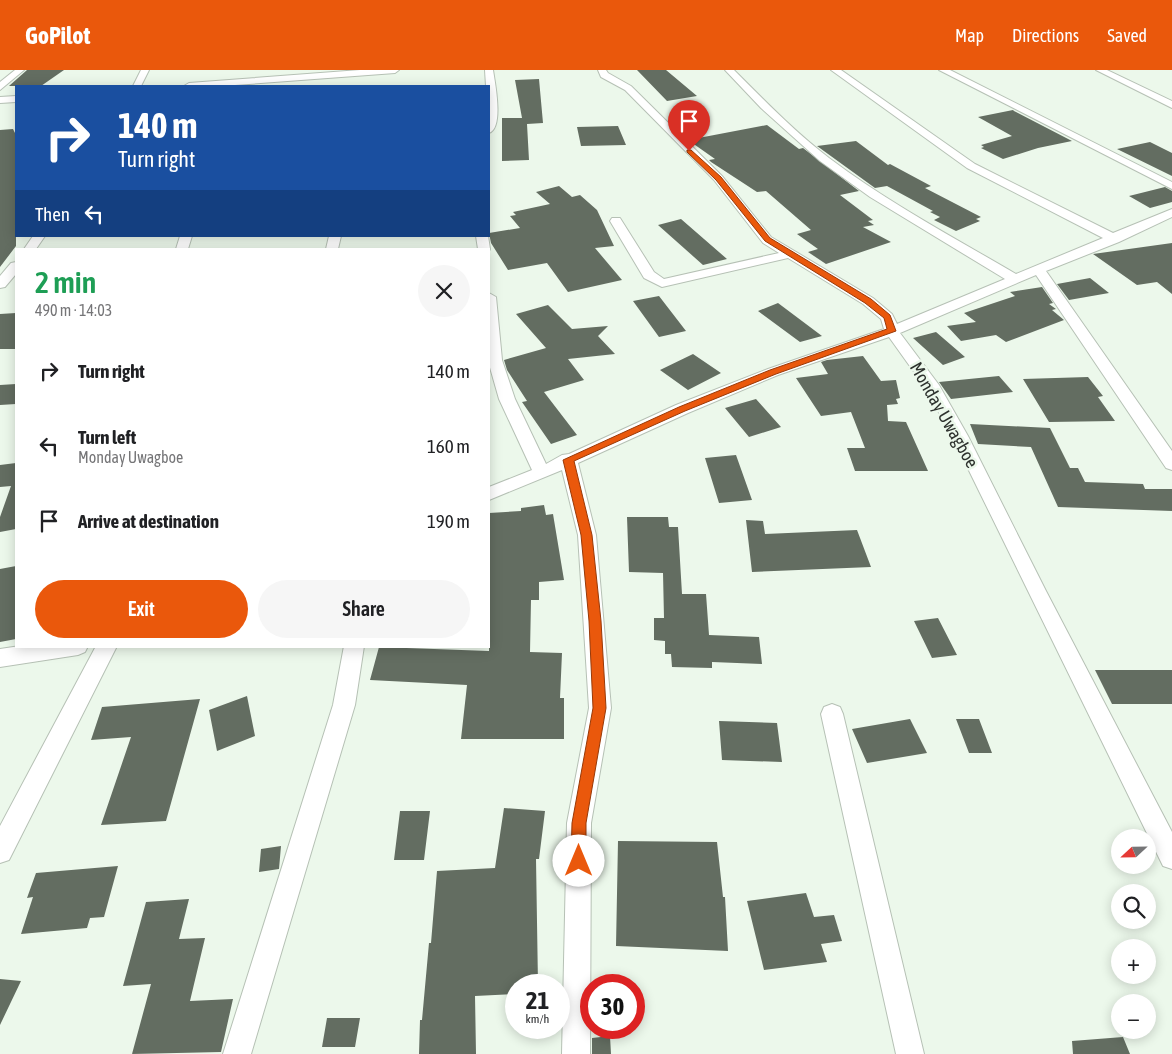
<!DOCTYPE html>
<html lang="en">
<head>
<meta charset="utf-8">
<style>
  body { margin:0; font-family:"Asap Condensed",sans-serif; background:#f6f6f6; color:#202124; height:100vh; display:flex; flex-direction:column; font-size:19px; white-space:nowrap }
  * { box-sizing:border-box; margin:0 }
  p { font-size:16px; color:#757577 }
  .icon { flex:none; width:28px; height:28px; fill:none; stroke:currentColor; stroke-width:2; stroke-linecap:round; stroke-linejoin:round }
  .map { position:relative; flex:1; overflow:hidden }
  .drawer { position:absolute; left:15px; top:178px; width:475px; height:400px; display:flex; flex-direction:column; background:#fff; border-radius:0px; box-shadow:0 2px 12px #0003 }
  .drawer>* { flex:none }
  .hud { position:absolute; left:15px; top:15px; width:475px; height:152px; border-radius:0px; box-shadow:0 2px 12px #0003; background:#1a4fa0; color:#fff; overflow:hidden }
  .needle { width:32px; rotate:248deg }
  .tools { position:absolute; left:1111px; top:759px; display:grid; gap:10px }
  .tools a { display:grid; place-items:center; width:45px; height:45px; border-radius:50%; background:#fff; box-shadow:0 2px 12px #0003; font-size:25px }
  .speed { position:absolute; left:505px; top:904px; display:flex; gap:10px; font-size:25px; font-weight:700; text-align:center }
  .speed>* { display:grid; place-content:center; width:65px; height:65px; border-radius:50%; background:#fff; box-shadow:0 2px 12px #0003; line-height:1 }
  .speed small { font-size:12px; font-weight:400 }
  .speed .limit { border:8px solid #d22; background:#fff; color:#111 }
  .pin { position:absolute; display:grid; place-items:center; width:42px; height:42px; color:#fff; margin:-51px -21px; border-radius:50% 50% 50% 0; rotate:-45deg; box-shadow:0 0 5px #0007 }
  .pin .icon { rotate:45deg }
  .me { position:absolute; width:55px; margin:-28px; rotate:0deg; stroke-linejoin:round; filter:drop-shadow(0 0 4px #0008) }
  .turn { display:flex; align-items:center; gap:18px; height:105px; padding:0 20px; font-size:22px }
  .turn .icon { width:65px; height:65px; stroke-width:2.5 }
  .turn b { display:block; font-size:35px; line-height:42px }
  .then { display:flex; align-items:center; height:48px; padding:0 20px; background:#0003; gap:10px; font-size:19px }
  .round { display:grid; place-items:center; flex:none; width:52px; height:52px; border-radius:26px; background:#f6f6f6 }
  .head { display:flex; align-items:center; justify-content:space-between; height:85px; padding:0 20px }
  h1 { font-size:30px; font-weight:600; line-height:38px; color:#1e9e55 }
  .button { display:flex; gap:10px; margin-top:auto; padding:10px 20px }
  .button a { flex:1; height:58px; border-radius:30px; background:#ea580c; color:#fff; font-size:20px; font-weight:600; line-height:58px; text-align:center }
  .button a+a { background:#f6f6f6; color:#202124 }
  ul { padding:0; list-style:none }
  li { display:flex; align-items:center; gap:15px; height:75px; padding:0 20px }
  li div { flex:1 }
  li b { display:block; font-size:19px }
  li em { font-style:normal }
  header { display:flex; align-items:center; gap:30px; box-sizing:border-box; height:70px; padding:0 25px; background:#ea580c; color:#fff }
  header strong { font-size:24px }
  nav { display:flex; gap:28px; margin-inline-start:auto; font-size:18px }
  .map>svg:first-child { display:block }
  .building { fill:#636d61 }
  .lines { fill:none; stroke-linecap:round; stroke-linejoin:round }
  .minor-casing { stroke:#b6c1b5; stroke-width:2 }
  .minor { fill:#fff; fill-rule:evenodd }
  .route { fill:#ea580c; stroke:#983908 }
  .labels { text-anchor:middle; stroke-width:5; stroke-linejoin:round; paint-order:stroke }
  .street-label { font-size:18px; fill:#2e322e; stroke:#ecf8eb }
</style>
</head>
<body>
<header>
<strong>GoPilot</strong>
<nav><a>Map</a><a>Directions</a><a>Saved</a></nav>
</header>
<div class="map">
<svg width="1172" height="984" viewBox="0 0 1172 984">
  <rect width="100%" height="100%" fill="#ecf8eb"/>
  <path class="building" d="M27,0H64L41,16H9Z
    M637,0H666L697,26L667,31Z
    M539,9L543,53L527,54L529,90L502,91V48H522L515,10Z
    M1013,40L1014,41L1072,71L1038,78L1003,89L981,78L984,77L981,75L1012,66L978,47Z
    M767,55L799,79L803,78L859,121L840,125L873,150L868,151L874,155L863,157L891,172L826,194L808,182L818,179L797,164L811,160L766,121L757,122L711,92L709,90L715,89L688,70Z
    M618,56L626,75L581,76L577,57Z
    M13,59L16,65V176L0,197V60Z
    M856,71L888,95L890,94L931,116L925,118L981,147L976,149L980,151L956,161L934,150L940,147L930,142L933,141L887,116L875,118L817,76Z
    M1150,72L1172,83V106L1117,79Z
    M559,116L572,127L580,125L597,140L614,176L595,178L622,210L568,222L547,193L508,200L491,173L489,163L520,158L510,146L516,145L513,142L550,134L536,122Z
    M1165,117L1172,121V132L1150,138L1129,126Z
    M681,149L727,189L703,195L658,155Z
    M1172,173V224L1157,212L1137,215L1093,184Z
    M1090,208L1109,223L1069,230L1057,214Z
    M1042,217L1053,233L1049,234L1056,239L1052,240L1064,250L1006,272L996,265L961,271L947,256L976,252L964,243L1015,226L1010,222Z
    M659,226L686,261L659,267L633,231Z
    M778,233L822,266L800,272L758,241Z
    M548,235L572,259L608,256L598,266L615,284L568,289L584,310L544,322L577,365L551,374L522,332L527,331L507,300L504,290L546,278L516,244Z
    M16,243V279H0V244Z
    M936,262L965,287L943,295L913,268Z
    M693,284L721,303L688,320L660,300Z
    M863,286L881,311L896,310L900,328L896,329L898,334L887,335L888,351L906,352L928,401H855L847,378H865L851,342L821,346L796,308L828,304L821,292L827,290Z
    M999,306L1013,322L951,329L939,312Z
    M1088,307L1103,326L1098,327L1115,351L1049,352L1023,309Z
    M16,314V334L0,335V315Z
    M756,329L781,357L749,367L725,338Z
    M970,354L1050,358L1070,398H1078L1085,412L1143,414L1145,419H1172V441L1058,437L1031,377L978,374Z
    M736,385L752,430L719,433L705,388Z
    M16,393V459L0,462V447L11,416L0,417V395Z
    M544,435L546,445L553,444L564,510L539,512V530H531L530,582L562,583L560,628H564V669H461L467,615L370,610L379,577L489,581V443L521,441V438Z
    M627,447H668L669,457H678L682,524H706L709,565L759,567L762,594L712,592V598L672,597L671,584H665V571L654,570V548H664L663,503L629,502Z
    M746,450L763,451L765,464L857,460L871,497L752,502Z
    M16,496V569L0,572V499Z
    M938,548L957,585L932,588L914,551Z
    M1095,600H1172V634H1112Z
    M247,626L255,666L217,681L209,640Z
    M200,629L166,751L101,755L131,667L91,670L102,637Z
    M910,649L927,683L867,693L852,659Z
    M956,649H979L992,683H969Z
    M719,651L777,653L782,692L722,690Z
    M504,738L545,741L539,789H536L538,915H516V924L475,926L476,984H419L420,950H422L429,873H431L437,801L495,798Z
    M400,741H430L424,790H394Z
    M618,771L717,772L723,827H725L728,881L616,876Z
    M281,776L279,799L259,802L261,779Z
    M118,796L104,847L90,848L87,858L21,864L33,827L27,828L36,803Z
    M806,823L814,847L834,845L842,871L821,874L827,892L764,900L747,831Z
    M189,829L179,869L205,868L190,931L233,929L221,982L132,984L151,914L123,916L146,832Z
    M0,909L21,911L0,955Z
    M327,948H360L355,977H322Z
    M610,966L611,984H592V968Z
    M1123,967L1130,984H1073L1072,971Z"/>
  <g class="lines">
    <defs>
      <path id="minor" d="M15,0H24L0,20V12Z
        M141,0H149L141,16H133Z
        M360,0H399L395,3L221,16H184L189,13Z
        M485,0H493C495,13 504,58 489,63V16H486Z
        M598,0H606L608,3L631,16L722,106L771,167L873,228L892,244L897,254L1005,209L870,127L820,91L761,38L725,0H734C764,30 795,62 829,88C887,132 953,167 1016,204L1103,168L967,98L831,0H841L975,94L1113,163L1172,139V147L1119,172L1046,201L1172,381V400L1166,398L1036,205L900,263L939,315L968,366L1046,521L1172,762V799L1163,796L952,366L924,316L889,267L778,305L688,343L578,393L596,465L611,638L591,753L590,984H562L567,753L589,638L578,465L562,400L489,430V417L532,400L499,329L489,294V223L496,227L502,290L515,329L546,394L562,385L569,384L676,335L768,299L884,259L881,249L863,234L788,188L662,217L644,208L610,151L612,148H620L654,202L664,209L779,183L763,173L714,110L625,20L601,7Z
        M939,0H950L1172,112V119Z
        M1096,0H1107L1172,31V38Z
        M16,26V32L0,33V27Z
        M33,166H45L36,179H24Z
        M180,166H192L188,179H176Z
        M329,166H341L338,179H326Z
        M476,166H488L490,179L489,181V179H478Z
        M16,192V204L5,217L0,218V206L11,193Z
        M20,576H88L85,582L78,585L0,597V579Z
        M96,576H117L9,790L0,793V756Z
        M344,576H364L355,635L251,984H223L333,635Z
        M832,634L840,637L843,644L924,984H896L821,644L824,637Z"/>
    </defs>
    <use href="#minor" class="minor-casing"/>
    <use href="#minor" class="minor"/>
  </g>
  <path class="route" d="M687,80H691L721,107L770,168L871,229L890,245L896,261L776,304L685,341L574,391L592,465L601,551L606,638L586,753V791L584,797L579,799L573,797L571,791L572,753L593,638L589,551L581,465L563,390L679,337L770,300L887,259L884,248L865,233L765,171L716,110L687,82Z"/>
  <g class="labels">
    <g class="street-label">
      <text transform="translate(944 345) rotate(60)" y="6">Monday Uwagboe</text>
    </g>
  </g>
</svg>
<div class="tools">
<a><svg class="needle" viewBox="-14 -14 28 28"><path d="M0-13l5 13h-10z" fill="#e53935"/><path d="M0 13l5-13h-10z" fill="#757577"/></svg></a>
<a><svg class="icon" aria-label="search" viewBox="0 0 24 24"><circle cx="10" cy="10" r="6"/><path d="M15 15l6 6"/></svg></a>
<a>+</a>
<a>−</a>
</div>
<div class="speed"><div>21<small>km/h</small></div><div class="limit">30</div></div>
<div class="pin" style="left:689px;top:81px;background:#d93025"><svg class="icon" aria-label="arrive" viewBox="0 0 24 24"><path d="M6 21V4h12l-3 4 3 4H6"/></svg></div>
<svg class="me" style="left:579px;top:791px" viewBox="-20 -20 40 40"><circle r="19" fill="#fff"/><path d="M0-13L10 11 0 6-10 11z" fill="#ea580c"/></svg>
<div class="hud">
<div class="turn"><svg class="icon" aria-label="right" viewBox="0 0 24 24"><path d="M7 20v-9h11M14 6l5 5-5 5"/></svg><div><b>140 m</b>Turn right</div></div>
<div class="then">Then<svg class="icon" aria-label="left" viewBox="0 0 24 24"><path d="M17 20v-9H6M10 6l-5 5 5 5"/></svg></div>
</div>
<section class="drawer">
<div class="head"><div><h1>2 min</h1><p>490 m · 14:03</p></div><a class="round"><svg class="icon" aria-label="close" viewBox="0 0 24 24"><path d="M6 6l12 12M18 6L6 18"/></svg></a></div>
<ul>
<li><svg class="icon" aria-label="right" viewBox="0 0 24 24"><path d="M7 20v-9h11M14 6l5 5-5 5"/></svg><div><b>Turn right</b></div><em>140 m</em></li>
<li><svg class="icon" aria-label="left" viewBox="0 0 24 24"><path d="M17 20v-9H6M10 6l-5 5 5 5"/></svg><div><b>Turn left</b><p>Monday Uwagboe</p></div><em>160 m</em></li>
<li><svg class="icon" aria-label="arrive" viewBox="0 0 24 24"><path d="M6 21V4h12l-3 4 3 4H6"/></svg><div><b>Arrive at destination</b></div><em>190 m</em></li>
</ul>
<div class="button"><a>Exit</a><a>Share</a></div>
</section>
</div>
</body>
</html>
